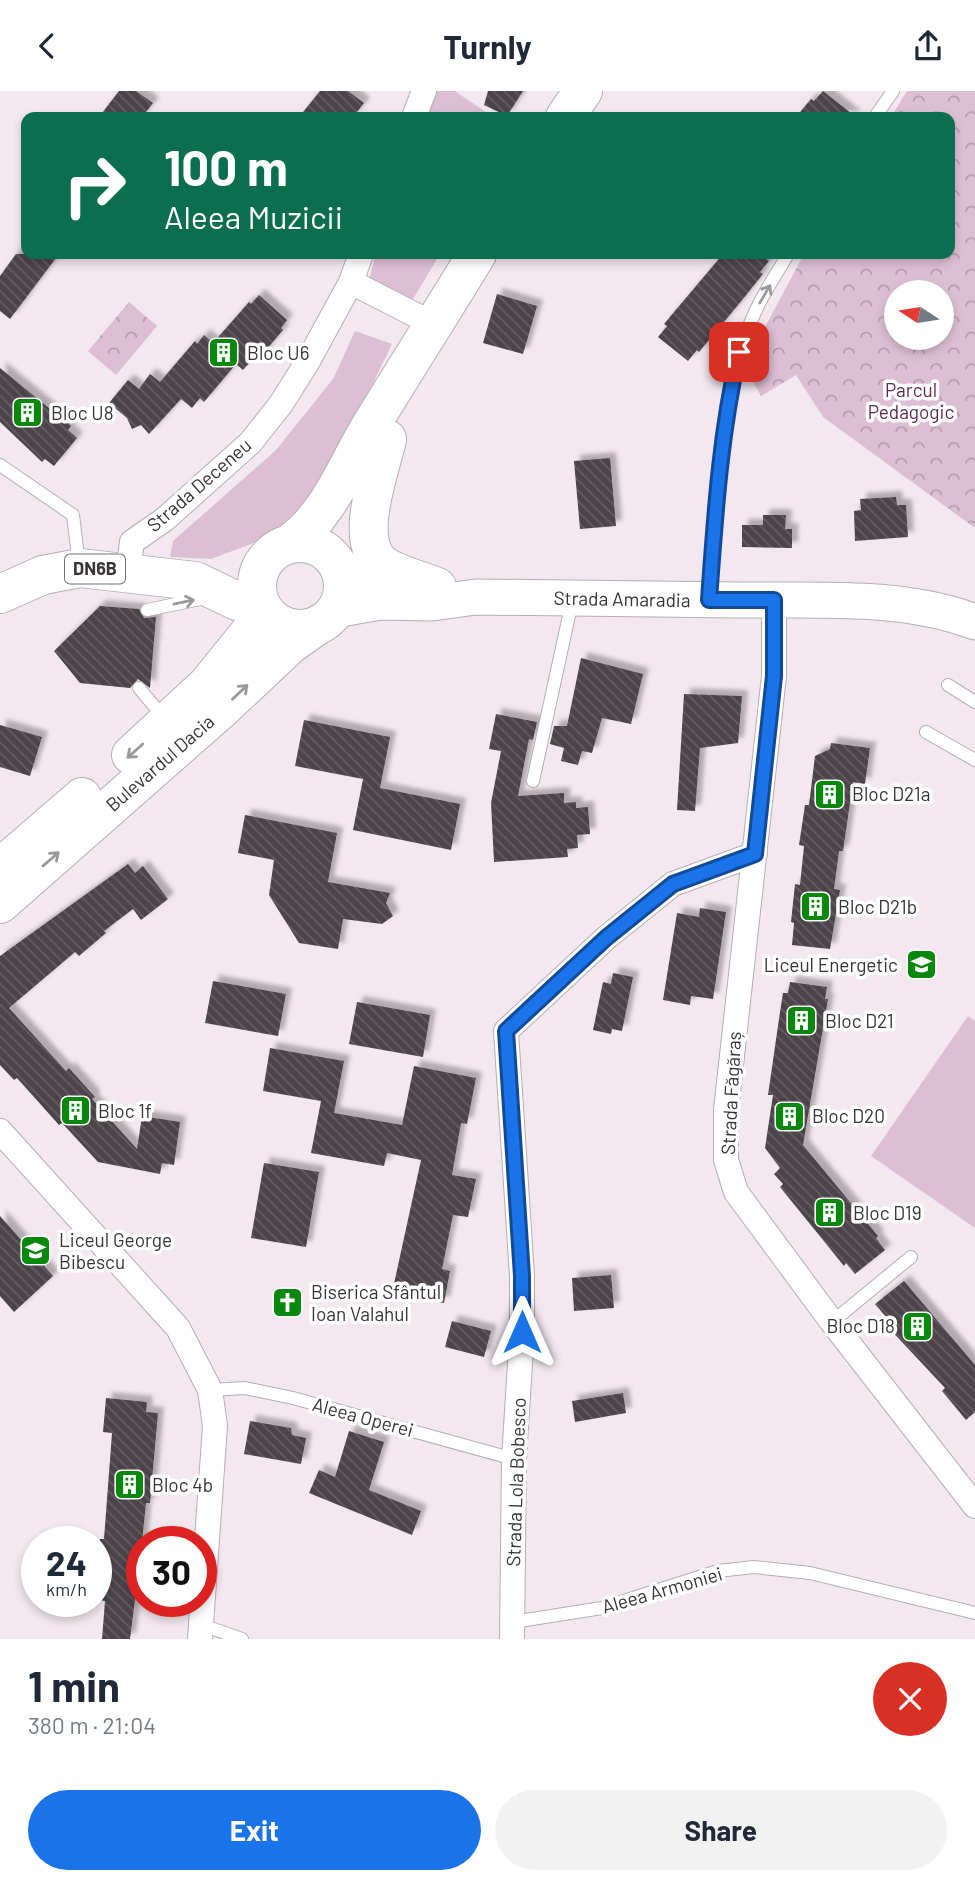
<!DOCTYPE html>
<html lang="en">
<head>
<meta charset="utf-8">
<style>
  body { margin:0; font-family:Barlow,sans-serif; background:#f2f2f3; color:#1f2937; height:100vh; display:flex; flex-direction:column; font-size:26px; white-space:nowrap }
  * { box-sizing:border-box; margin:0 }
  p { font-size:23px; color:#747a83 }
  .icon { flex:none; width:38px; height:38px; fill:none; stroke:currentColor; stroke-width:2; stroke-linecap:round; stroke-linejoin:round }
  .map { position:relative; height:1548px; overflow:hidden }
  .drawer { display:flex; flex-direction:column; background:#fff; flex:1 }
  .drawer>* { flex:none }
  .top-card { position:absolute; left:21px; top:21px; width:934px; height:147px; border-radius:14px; box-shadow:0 4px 10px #0003; background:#0b6e4f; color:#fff; overflow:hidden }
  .needle { width:46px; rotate:282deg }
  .buttons { position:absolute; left:884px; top:189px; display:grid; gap:14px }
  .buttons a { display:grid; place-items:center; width:70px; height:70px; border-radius:50%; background:#fff; box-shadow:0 4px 10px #0003; font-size:35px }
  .speed { position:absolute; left:21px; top:1435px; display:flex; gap:14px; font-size:35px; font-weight:700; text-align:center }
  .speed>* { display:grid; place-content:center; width:91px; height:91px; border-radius:50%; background:#fff; box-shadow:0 4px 10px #0003; line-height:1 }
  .speed small { font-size:18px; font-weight:400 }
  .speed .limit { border:10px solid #d22; background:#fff; color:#111 }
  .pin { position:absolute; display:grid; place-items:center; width:60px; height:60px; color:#fff; margin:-30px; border-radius:14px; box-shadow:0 4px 10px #0006 }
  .me { position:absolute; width:77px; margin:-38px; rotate:0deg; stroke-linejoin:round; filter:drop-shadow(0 0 5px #0008) }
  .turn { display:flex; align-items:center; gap:24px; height:147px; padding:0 28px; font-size:32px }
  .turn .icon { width:91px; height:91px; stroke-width:2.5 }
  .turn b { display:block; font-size:49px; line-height:60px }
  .round { display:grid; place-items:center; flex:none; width:74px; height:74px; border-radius:37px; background:#f2f2f3 }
  .headline { display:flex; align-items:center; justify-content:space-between; height:119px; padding:0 28px }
  h1 { font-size:42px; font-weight:700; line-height:52px }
  .action { display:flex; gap:14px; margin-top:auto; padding:14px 28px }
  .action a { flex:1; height:80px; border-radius:42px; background:#1a73e8; color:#fff; font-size:28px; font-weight:700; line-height:80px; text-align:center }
  .action a+a { background:#f2f2f3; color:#1f2937 }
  header { display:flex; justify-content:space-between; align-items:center; height:91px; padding:0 28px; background:#fff; font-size:32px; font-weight:700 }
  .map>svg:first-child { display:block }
  .grass { fill:#ddbfd4 }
  .park { fill:url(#park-crowns); fill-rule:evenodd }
  .building { fill:url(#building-back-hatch); filter:url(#shadow) }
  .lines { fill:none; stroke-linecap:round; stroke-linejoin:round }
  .service-casing { stroke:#b7aeb4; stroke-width:14 }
  .minor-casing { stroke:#b7aeb4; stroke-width:26 }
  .secondary-casing { stroke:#b7aeb4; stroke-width:37 }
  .primary-casing { stroke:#b7aeb4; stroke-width:40 }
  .service { stroke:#fff; stroke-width:12 }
  .minor { stroke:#fff; stroke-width:24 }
  .secondary { stroke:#fff; stroke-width:35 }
  .primary { stroke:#fff; stroke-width:38 }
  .oneway { stroke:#9b999a }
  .route-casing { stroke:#114b97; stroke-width:18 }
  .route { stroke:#1a73e8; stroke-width:12 }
  .labels { text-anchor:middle; stroke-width:7; stroke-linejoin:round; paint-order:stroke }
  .shield { fill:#fff; stroke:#737072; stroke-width:2 }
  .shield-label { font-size:18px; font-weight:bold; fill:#373336 }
  .poi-label { font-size:19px; fill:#373336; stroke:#fff; text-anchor:start }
  .park-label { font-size:19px; fill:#5e2a52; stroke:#fff }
  .street-label { font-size:19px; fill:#373336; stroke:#fff }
</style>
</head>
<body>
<header><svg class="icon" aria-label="back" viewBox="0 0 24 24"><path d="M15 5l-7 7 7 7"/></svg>Turnly<svg class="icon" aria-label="share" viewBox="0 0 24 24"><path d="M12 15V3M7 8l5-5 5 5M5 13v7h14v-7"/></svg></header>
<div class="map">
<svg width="975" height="1548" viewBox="0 0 975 1548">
  <defs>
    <pattern id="park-crowns" width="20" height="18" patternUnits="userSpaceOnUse" patternTransform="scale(1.75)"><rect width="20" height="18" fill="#ddbfd4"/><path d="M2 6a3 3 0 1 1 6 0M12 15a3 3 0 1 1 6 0" fill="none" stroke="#b49cad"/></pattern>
    <pattern id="building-back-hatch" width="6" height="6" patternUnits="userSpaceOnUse" patternTransform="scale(1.75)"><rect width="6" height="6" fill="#4c444a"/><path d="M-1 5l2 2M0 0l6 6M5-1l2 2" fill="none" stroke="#645d62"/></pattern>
    <filter id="shadow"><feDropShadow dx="6" dy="-6" stdDeviation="2" flood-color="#0004"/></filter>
  </defs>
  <rect width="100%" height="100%" fill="#f3e8ef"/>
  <path class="grass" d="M434,0H455L493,26H424Z
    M376,163H440L410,213L369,189Z
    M355,240L392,253L310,422L267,447L211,468L170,466L173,450L276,359L333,288Z
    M968,925L975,930V1137L871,1065Z"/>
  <path class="park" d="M907,0H975V437L823,326L796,284L761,305L744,275L804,163H950V26H891ZM896,201H942V247H896Z
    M129,211L157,235L116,284L88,260Z"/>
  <path class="building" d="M119,0H136L153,12L142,26H99Z
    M320,0H348L364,12L353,26H299Z
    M488,0H523L507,25L484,14Z
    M823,0L856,26H796L811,8L814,10Z
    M16,163H59L10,228L0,220V185Z
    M723,163H761L769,170L760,181L763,183L738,214L699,261L697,259L688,270L658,246L667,235L664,233Z
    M497,203L537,215L523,263L483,252Z
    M259,204L287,229L281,237L283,239L255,272L252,269L243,279L236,273L204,311L200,307L192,317L181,308L149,343L141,334L132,338L127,327L109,312L128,289L139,298L150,283L160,291L195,250L197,253L204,244L213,252L249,211L251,213Z
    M0,277L71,335L68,339L77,347L54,375L45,368L42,371L0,331Z
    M610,367L616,435L580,438L574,370Z
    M896,406L897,414H906L908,446L855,450L854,420L861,419L860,408Z
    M763,424H786L785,438H792V457L742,456V434H763Z
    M100,515L139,518L144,527L156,526L150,597L138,588L130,597L80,592L54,560Z
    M581,567L643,583L631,633L602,627L592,662L582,660L578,674L561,670L564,657L550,653L554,635H567Z
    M684,603L742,605L738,652L700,657L695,720L677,719Z
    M496,623L537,631L533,649L529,648L518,705L564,702V712L576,711V717L588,716L590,743L577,744L578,757L567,758L568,766L494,771L491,712L501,660L489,658Z
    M304,629L390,646L380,697L460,713L451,759L353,739L363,688L295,675Z
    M0,634L42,646L30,685L0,676Z
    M831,652L870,657L865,693L853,691L843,760H839L834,798L840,799L830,858L792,854L794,832L791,831L795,793L800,794L804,755L799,754L805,714H809L815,665L830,658Z
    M245,724L337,742L328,791L390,802L386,812L393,825L382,833L343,828L338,858L299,852L269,804L274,769L238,762Z
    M128,773L135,782L143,775L168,808L141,829L133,818L104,840L106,842L79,865L75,861L9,917L66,980L69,977L95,1006L92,1008L137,1058L142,1025L180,1031L174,1074L162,1072L160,1083L98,1071L62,1032L59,1034L17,987L14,989L0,974V865Z
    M700,817L726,821L713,908L691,905L690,914L663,909L677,822L699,826Z
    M613,882L633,886L622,940L612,938L611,943L593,939L603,891L611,893Z
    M213,890L286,903L278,945L205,932Z
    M790,891L827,896L825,908H828L803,1054L878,1145L876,1147L885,1159L855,1183L846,1172L844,1175L780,1096L783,1093L774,1083L780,1077L765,1057L773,1004H768L780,921L783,902H788Z
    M357,911L430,924L423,966L349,953Z
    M270,957L344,970L334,1022L402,1034L414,975L476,987L467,1033L461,1032L452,1084L476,1088L468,1126L453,1124L442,1178L450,1180L444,1212L392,1202L421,1069L387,1062L384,1075L311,1062L321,1010L263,1000Z
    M264,1072L319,1081L306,1156L251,1147Z
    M0,1125L53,1185L14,1221L0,1205Z
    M611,1184L614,1217L574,1220L572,1187Z
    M904,1190L975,1274V1321L966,1329L942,1300L945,1297L888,1236L892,1233L875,1213Z
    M452,1230L491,1240L484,1266L445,1256Z
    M623,1302L626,1322L575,1331L572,1310Z
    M106,1307L147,1311L146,1321L158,1322L150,1412H146L142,1451L140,1493H137L130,1548H102L105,1510L96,1509L99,1487L96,1486V1477L100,1448H104L112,1342L103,1341Z
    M250,1330L291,1337L292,1344L306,1347L301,1373L244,1363Z
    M349,1340L384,1351L369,1399L421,1420L412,1444L309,1402L319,1379L335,1386Z"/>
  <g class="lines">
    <defs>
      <path id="service" d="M875,26L893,0
        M0,374L73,424L79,473
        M709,505C717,411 715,306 756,219C765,199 778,181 788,163
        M147,519L205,507
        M948,594L975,611
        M139,597L165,628
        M926,641L975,669
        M533,690L572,511
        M832,1231L911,1166
        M210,1299L245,1297L293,1307L514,1368
        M513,1531L602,1517L718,1480L754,1476L810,1482L975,1522
        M202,1534L242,1548"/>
      <path id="minor" d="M414,26L424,0
        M351,191L435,234
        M128,481L132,451L165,428L250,352L281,313L308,270L351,191L361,163
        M774,509V585L726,1019V1069L736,1101L832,1231L975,1415
        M0,1040L178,1237L210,1299L215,1335L200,1548
        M512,1548L514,1368L522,1241V1185L506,940L606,847L673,793L755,763"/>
      <path id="secondary" d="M341,485L382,495H407
        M335,519L380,511L432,512L476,506C563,507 650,508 737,509C815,510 901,503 975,531"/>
      <path id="primary" d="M565,26L583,0
        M387,348C380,381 350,455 386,476C401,485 421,489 437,496
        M257 495a43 43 0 1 1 86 0a43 43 0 1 1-86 0Z
        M289,453C329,425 345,377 370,336C405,278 442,221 477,163
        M0,503L43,484L80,477L195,490L237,510L263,517
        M131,664L207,594L266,521
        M0,777L82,706
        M0,813L225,615L291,553L321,532"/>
    </defs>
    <use href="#service" class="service-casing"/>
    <use href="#minor" class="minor-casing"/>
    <use href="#secondary" class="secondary-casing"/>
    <use href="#primary" class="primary-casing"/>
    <use href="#service" class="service"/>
    <use href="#minor" class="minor"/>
    <use href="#secondary" class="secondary"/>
    <use href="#primary" class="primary"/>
  </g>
  <defs><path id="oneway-shaft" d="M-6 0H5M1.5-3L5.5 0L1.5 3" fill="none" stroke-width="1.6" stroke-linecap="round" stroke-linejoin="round" transform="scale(1.75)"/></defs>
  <g class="oneway">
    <use href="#oneway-shaft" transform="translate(765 203) rotate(-60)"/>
    <use href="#oneway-shaft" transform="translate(184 511) rotate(-12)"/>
    <use href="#oneway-shaft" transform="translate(240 601) rotate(-44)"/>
    <use href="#oneway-shaft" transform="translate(135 660) rotate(138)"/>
    <use href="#oneway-shaft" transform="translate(51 768) rotate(-41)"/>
  </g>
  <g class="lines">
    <defs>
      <path id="route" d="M522,1241V1185L506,940L606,847L673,793L755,763L774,585V509H709C715,426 720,343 739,261"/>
    </defs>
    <use href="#route" class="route-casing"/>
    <use href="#route" class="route"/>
  </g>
  <defs>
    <symbol id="building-square" viewBox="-11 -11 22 22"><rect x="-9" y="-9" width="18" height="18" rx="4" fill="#08880c" stroke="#fff"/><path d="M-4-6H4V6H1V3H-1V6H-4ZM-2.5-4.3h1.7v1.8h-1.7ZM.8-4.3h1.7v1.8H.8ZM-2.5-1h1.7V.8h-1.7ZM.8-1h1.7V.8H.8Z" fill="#fff"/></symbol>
    <symbol id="school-square" viewBox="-11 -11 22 22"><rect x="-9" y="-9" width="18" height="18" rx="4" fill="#08880c" stroke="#fff"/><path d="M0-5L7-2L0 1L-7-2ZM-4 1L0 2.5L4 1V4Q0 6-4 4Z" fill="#fff"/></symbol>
    <symbol id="church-square" viewBox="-11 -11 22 22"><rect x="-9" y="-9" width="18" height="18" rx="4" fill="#08880c" stroke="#fff"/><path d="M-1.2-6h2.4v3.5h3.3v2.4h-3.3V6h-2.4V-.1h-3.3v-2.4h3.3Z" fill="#fff"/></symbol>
  </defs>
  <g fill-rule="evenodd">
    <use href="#building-square" x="206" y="244" width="35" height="35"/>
    <use href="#building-square" x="10" y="304" width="35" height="35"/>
    <use href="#building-square" x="812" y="686" width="35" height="35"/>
    <use href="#building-square" x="798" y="798" width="35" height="35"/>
    <use href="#school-square" x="904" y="856" width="35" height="35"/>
    <use href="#building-square" x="784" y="912" width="35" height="35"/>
    <use href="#building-square" x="58" y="1002" width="35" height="35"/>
    <use href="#building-square" x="772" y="1008" width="35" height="35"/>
    <use href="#building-square" x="812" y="1104" width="35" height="35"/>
    <use href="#school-square" x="18" y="1142" width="35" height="35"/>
    <use href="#church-square" x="270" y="1194" width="35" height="35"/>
    <use href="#building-square" x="900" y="1218" width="35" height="35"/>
    <use href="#building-square" x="112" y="1376" width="35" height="35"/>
  </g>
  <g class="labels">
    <rect class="shield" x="65" y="463.5" width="60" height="29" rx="5"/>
    <g class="shield-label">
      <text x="95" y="484">DN6B</text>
    </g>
    <g class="poi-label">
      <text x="247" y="269">Bloc U6</text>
      <text x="51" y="329">Bloc U8</text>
      <text x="852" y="710">Bloc D21a</text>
      <text x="838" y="823">Bloc D21b</text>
      <text x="898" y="881" text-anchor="end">Liceul Energetic</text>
      <text x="825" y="937">Bloc D21</text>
      <text x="98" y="1027">Bloc 1f</text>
      <text x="812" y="1032">Bloc D20</text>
      <text x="853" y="1129">Bloc D19</text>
      <text x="59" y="1156">Liceul George<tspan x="59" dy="22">Bibescu</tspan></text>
      <text x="311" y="1208">Biserica Sfântul<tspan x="311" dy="22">Ioan Valahul</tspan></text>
      <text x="895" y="1242" text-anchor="end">Bloc D18</text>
      <text x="152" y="1401">Bloc 4b</text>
    </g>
    <g class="park-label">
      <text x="911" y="306">Parcul<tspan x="911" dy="22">Pedagogic</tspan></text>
    </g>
    <g class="street-label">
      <text transform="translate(199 394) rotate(-41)" y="7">Strada Deceneu</text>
      <text transform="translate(622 508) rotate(1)" y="7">Strada Amaradia</text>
      <text transform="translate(160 672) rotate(-41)" y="7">Bulevardul Dacia</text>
      <text transform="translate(731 1002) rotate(-87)" y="7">Strada Făgăraș</text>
      <text transform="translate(363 1326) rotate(15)" y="7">Aleea Operei</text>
      <text transform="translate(516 1391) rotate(-88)" y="7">Strada Lola Bobesco</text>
      <text transform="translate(662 1499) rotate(-16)" y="7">Aleea Armoniei</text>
    </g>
  </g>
</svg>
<div class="buttons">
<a><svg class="needle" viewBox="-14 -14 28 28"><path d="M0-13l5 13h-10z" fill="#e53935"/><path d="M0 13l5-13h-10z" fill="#747a83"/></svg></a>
</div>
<div class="speed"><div>24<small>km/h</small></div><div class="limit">30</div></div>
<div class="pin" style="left:739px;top:261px;background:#d93025"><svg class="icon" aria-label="arrive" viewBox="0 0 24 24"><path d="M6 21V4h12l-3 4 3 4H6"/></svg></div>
<svg class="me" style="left:522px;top:1241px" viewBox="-20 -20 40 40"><path d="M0-17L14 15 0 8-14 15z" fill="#1a73e8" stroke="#fff" stroke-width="4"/></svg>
<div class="top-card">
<div class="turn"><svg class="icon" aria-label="right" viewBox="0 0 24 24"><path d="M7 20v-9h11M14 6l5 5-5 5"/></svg><div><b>100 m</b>Aleea Muzicii</div></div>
</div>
</div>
<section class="drawer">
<div class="headline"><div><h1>1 min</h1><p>380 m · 21:04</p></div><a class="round" style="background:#d93025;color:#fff"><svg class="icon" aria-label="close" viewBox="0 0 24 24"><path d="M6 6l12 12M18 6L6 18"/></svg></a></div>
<div class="action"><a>Exit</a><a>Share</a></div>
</section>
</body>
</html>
